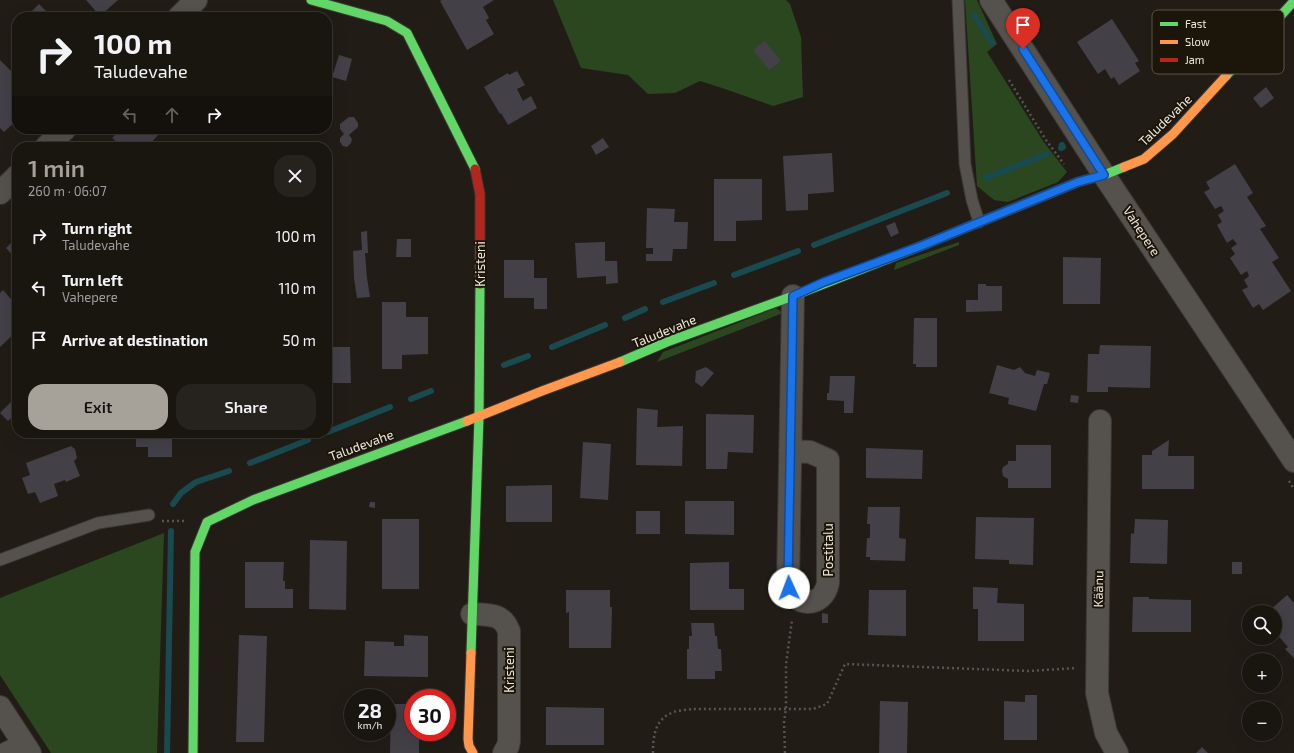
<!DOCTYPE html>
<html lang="en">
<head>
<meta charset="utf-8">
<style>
  body { margin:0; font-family:"Exo 2",sans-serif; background:#26231e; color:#f1f3f6; height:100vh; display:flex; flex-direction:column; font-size:15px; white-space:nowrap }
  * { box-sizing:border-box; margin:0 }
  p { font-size:13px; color:#9f9f9f }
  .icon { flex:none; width:22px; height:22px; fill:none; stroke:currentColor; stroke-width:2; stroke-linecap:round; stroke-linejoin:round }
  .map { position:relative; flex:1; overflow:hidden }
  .details { position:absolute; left:12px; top:142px; width:320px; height:296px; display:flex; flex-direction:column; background:#191610; border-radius:16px; box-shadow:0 4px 16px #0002,0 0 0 1px #373530 }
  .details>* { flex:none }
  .hud { position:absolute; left:12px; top:12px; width:320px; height:122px; border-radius:16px; box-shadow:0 4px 16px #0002,0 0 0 1px #373530; background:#191610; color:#f1f3f6; overflow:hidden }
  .controls { position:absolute; left:1242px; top:605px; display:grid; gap:8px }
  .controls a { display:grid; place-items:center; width:40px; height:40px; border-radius:50%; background:#191610; box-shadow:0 4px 16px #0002,0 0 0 1px #373530; font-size:20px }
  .speed { position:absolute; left:344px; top:689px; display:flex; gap:8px; font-size:20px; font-weight:700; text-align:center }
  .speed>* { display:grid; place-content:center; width:52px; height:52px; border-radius:50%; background:#191610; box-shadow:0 4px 16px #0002,0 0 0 1px #373530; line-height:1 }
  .speed small { font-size:10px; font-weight:400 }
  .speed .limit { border:6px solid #d22; background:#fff; color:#111 }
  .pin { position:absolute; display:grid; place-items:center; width:34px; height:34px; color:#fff; margin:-41px -17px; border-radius:50% 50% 50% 0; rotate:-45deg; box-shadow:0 0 4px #0007 }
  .pin .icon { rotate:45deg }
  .me { position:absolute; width:44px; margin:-22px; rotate:358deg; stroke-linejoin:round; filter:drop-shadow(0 0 3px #0008) }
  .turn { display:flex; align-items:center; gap:14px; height:84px; padding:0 16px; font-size:18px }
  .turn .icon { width:52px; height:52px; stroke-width:2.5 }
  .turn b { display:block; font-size:28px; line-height:34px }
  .lanes { display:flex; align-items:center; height:38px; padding:0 16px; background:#0003; justify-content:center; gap:20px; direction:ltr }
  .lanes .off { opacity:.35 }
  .round { display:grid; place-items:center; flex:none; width:42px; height:42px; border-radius:16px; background:#26231e }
  .summary { display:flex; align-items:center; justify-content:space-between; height:68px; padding:0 16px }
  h1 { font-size:24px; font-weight:600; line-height:30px; color:#a6a199 }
  .action { display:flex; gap:8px; margin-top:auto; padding:8px 16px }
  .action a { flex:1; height:46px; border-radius:16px; background:#a6a199; color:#111; font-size:16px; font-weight:600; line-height:46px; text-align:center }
  .action a+a { background:#26231e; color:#f1f3f6 }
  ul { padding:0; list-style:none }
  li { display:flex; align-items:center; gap:12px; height:52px; padding:0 16px }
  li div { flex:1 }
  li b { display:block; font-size:15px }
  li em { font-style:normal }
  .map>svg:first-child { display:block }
  .green { fill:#2a4720 }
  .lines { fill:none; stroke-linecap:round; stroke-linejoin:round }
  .stream { stroke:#194a4f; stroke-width:6 }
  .building { fill:#434048 }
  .lane-casing { stroke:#3b3833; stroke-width:13 }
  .street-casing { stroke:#3b3833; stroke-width:24 }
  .fast-casing { stroke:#3b3833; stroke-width:11 }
  .slow-casing { stroke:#3b3833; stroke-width:11 }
  .jam-casing { stroke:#3b3833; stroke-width:11 }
  .path { stroke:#585551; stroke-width:2.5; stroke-dasharray:2 3; stroke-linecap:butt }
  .lane { stroke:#55514c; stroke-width:11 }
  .street { stroke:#55514c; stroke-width:22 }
  .fast { stroke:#63d668; stroke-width:9 }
  .slow { stroke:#ff974d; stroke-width:9 }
  .jam { stroke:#b3261e; stroke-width:9 }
  .route-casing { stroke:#114b97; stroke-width:10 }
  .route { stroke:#1a73e8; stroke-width:7 }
  .labels { text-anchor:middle; stroke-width:4; stroke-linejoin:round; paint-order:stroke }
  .street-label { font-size:13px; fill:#ede8df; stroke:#1c1509 }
  .key { fill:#1c1509; stroke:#5b5449; stroke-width:1 }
  .key-label { font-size:11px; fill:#ede8df }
</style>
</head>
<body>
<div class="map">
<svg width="1294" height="753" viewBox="0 0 1294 753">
  <rect width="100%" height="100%" fill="#211d16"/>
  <path class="green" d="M553,0H786L790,4L801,37L803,97L773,106L725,89L700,81L675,93L648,94L628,75L581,68Z
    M965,0H977L997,44L987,52L1043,141L1067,172L1058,182L1008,202L994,200L977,186Z
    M959,242V245L894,270L896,263Z
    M776,308L783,313L657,362L663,352Z
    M164,533L157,753H51L0,675V598Z"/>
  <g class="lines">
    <path class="stream" d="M974,15L992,43
      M1061,148L1063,147L1062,145
      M986,178L1047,154
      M814,245L947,193
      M734,275L798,251
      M663,302L714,283
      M625,318L645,309
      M552,347L605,325
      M504,365L528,356
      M411,399L431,391
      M328,432L390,407
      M250,463L308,440
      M173,504L181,493L196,482L229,471
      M167,753L171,531"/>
  </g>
  <path class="building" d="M86,0H118L100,16Z
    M442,0H494L483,7L489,18L486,20L494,34L467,50L440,1Z
    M39,4L52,17H26Z
    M1112,19L1139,61L1135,63L1140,71L1119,85L1114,77L1111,79L1105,69L1098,74L1077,42Z
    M765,41L781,61L769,70L753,50Z
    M339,55L352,59L346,81L332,77Z
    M0,60L17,77V120L4,132L0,128Z
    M517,71L525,85L517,89L523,101L531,96L537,108L508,125L501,113L500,114L484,87L508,73L509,75Z
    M1266,87L1274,98L1261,108L1253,98Z
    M349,117H354L358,123V127L349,135L352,139L351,143L347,147L343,146L340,142V138L344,134L340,129V124Z
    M121,129H164L147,147H122L112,138Z
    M603,138L609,147L596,155L591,146Z
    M832,153L834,192L808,194V210L786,211L783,156Z
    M1235,164L1253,193L1247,197L1266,226L1260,229L1279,258L1272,262L1291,291L1263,310L1259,304L1253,308L1242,290L1248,287L1244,280L1249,276L1247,271L1241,275L1230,258L1235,254L1231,248L1237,244L1233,239L1227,243L1217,225L1222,222L1218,215L1224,211L1221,206L1215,209L1204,192L1210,189L1206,182Z
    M714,179H762V220L736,221V241H714Z
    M647,208L675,209L674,222H688L687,249H673L672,261H646V254H653V248H646Z
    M895,222L899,233L891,237L886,226Z
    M367,231L368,253H365L367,278L370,297L357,298L354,278L353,251L362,250L361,232Z
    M17,237V260L6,248Z
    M397,239H411V257H396Z
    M605,242V261H617L618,283L606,284V276L577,278L575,243Z
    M1063,257L1101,258L1100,304H1063Z
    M504,260H534V278H547V309H534V298H504Z
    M978,284H986V286H1002V311L966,312V300H978Z
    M3,290L17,306V331L0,347V293Z
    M382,302H406V317H428V354L402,355V369H382Z
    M914,318H937V367H916V364H913Z
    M1100,345L1151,346L1150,388L1108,387V392H1087L1088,354H1099Z
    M327,347H350L351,383H327Z
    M997,365L1014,370L1020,367L1025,373L1035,376L1037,370L1050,373L1047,384H1044L1036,411L1008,404L1009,398L989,393Z
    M706,367L714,373L702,387L695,382L696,371Z
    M830,376H855L853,413H844V401L827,400V393H829Z
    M1071,395L1079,396L1078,403L1070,402Z
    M17,396V413L8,421L0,413Z
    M637,408L658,410L657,427L683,426L682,466L636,465Z
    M706,414L754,415L753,453L728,452L727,469H706Z
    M136,433L172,434V457H148V447H136Z
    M1169,440L1168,456H1194V489H1142V455H1152V451Z
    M583,442L611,444L608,500L580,498Z
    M1016,445H1051V488H1008V479L1003,476L1002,471L1003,467L1008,464V461H1016Z
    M71,446L75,449L77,458L74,461L80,476L66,482L65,480L54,484L58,496L40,503L35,492L28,494L22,478L30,475L26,463Z
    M866,448L923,450L922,479L866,478Z
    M552,485V522H506V486Z
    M685,501H734V535L685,534Z
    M370,502H375V508L369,507Z
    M868,507H900L899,538L906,539L905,561L870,560V557H866L867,538H870V524H867Z
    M636,511H660V534H636Z
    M976,517L1034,518L1033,565L1009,564V560L975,559Z
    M382,519H419V589H382Z
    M1135,519L1168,520L1167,564L1130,563L1131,533L1134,534Z
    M310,540L347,541L346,610L309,609Z
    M245,562H284L283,581H285V589H293V608H245Z
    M729,562V589H744V610H690V563Z
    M1232,562H1242V574H1232Z
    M973,587L998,588L997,603L1024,604V641H978V609H973Z
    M566,590H610V607H612L611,648H569V612L566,613Z
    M869,590H906V636L868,635Z
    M1287,595L1294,603V658L1285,649L1288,647L1275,632L1277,631L1275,629V612H1268Z
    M1133,597H1149V599L1191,600V632H1132Z
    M822,613L828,614V623H822Z
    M691,623H714L715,636H717L718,649H721L722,671H715V679H687V649H689V636H692Z
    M239,635L267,636L264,742H236Z
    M404,635L428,636V677L364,676L365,641L394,642V646H404Z
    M1025,695H1037V740H1004V701L1025,702Z
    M880,701L908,702L907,753H879Z
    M391,704H413V732H419V753H390Z
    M546,707L604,708V745H546Z
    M1202,747L1208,753H1196Z"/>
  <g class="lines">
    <defs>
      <path id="lane" d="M958,0L965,164L972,200L979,222
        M0,560L98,523L149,515"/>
      <path id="street" d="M991,0L1104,175L1294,461
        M179,17L196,0
        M46,147L65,129
        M0,193L17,176
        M1100,421L1097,693L1106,733L1117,753
        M790,451L810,452L828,460V583C823,609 792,608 788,582L793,296
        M472,614C489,615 502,613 509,631V741L508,746L504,753
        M0,707L30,753
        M7,753L24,745"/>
      <path id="fast" d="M311,0L387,21L407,33L475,169
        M1226,76L1294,1
        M620,362L667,342L793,296L921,246L1078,182L1104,175L1124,167
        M471,653L479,417L480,284
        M193,753L195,552L207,522L253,500L467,421"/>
      <path id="slow" d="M1124,167L1144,159L1173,134L1226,76
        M467,421L542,391L620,362
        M471,653L468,739L469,746L473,753"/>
      <path id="jam" d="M475,169L480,194V284"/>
    </defs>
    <use href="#lane" class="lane-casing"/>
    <use href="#street" class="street-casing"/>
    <use href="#fast" class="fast-casing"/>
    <use href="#slow" class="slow-casing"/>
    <use href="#jam" class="jam-casing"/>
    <path class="path" d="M1009,80L1046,140L1064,164
      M1289,481L1294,489
      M162,521H185
      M653,753C653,736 655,718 674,712C680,710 687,710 693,709H813L827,704L845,664L1028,671L1077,668
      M785,753L784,721L786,709V664L792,620"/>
    <use href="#lane" class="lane"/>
    <use href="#street" class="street"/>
    <use href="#fast" class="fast"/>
    <use href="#slow" class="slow"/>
    <use href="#jam" class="jam"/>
  </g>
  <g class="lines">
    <defs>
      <path id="route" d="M789,588L788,582L793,296L824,282L921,246L1078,182L1104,175L1023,49"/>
    </defs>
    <use href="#route" class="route-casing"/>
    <use href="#route" class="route"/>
  </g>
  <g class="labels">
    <g class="street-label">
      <text transform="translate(1165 120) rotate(-44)" y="5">Taludevahe</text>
      <text transform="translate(1142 231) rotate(57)" y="5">Vahepere</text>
      <text transform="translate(480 264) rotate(-90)" y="5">Kristeni</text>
      <text transform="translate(664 331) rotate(-22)" y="5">Taludevahe</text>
      <text transform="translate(361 445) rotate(-20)" y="5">Taludevahe</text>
      <text transform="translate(828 550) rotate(-90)" y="5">Postitalu</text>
      <text transform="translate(1098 589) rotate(-89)" y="5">Käänu</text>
      <text transform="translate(509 670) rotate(-90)" y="5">Kristeni</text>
    </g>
  </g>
  <rect x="1152" y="10" width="132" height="64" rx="6" class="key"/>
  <rect x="1160" y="22" width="18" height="4" fill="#63d668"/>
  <rect x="1160" y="40" width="18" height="4" fill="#ff974d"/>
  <rect x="1160" y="58" width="18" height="4" fill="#b3261e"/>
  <g class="key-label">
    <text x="1185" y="28">Fast</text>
    <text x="1185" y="46">Slow</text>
    <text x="1185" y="64">Jam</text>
  </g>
</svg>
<div class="controls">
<a><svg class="icon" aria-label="search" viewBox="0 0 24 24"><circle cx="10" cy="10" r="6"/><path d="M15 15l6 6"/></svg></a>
<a>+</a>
<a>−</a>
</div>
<div class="speed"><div>28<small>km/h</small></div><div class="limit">30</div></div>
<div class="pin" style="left:1023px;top:49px;background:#d93025"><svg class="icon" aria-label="arrive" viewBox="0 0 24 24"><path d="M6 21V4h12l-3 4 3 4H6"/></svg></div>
<svg class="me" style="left:789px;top:588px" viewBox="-20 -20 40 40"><circle r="19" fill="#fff"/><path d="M0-13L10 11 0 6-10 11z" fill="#1a73e8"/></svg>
<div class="hud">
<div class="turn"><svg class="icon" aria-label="right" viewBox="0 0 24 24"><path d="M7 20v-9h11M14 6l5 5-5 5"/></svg><div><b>100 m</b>Taludevahe</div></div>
<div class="lanes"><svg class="icon off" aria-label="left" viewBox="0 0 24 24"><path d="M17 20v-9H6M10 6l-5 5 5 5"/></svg><svg class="icon off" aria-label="ahead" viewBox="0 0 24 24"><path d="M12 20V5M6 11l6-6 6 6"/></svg><svg class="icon" aria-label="right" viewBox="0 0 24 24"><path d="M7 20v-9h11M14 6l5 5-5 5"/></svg></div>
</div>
<section class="details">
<div class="summary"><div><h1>1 min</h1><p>260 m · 06:07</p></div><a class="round"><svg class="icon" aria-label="close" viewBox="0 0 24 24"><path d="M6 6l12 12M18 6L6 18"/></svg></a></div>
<ul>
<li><svg class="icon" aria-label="right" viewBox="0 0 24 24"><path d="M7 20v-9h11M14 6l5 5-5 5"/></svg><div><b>Turn right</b><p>Taludevahe</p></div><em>100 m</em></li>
<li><svg class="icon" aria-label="left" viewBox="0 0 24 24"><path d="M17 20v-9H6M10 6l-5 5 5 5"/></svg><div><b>Turn left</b><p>Vahepere</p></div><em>110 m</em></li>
<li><svg class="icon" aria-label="arrive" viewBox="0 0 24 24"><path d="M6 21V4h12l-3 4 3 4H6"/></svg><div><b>Arrive at destination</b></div><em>50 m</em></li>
</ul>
<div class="action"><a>Exit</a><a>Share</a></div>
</section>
</div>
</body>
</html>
